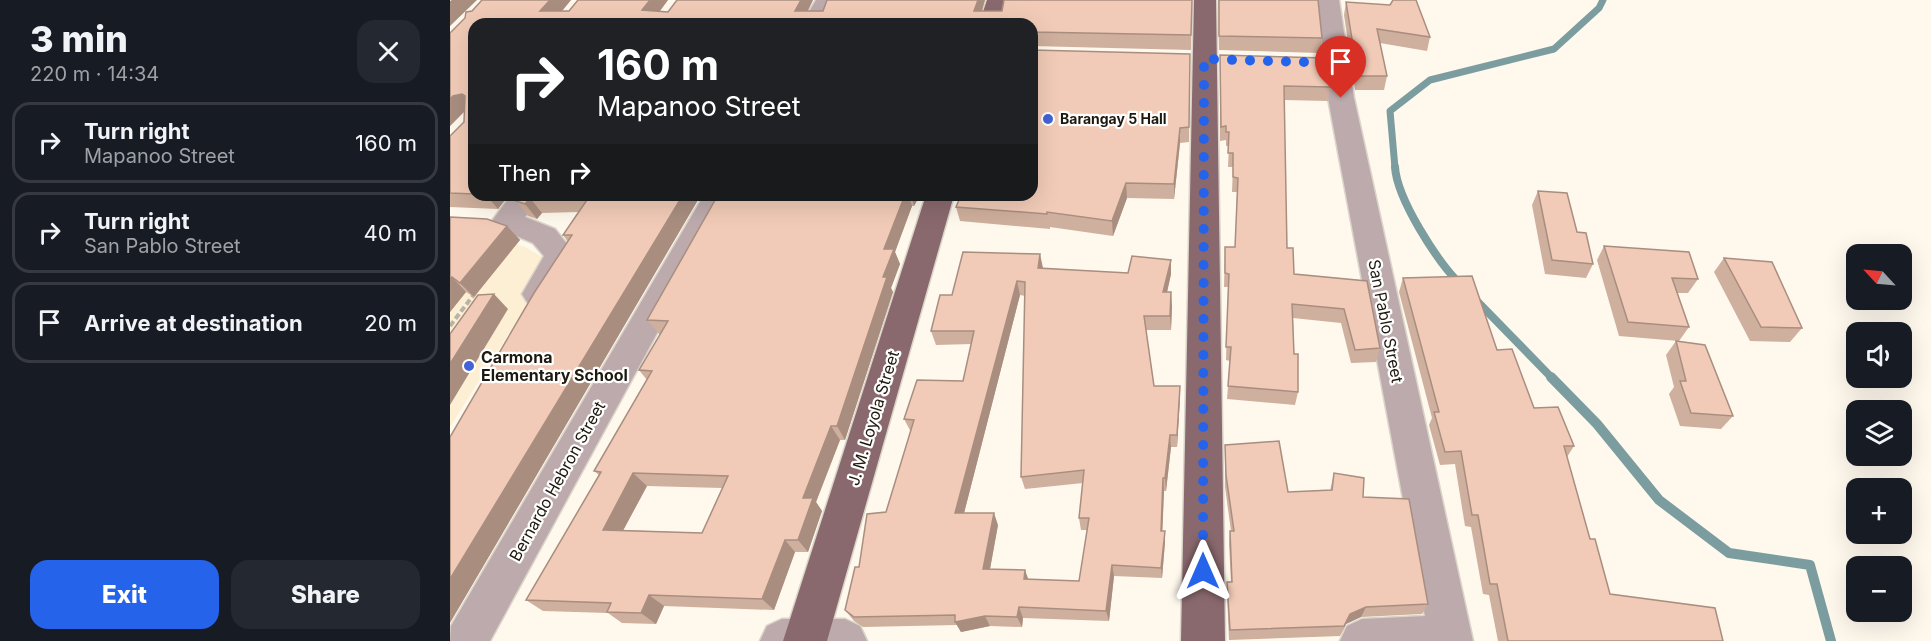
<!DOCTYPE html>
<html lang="en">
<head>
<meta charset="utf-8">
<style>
  body { margin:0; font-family:Inter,sans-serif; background:#242831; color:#f1f3f6; height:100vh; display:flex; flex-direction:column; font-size:22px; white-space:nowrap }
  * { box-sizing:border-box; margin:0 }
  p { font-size:20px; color:#9ea1a6 }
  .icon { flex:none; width:33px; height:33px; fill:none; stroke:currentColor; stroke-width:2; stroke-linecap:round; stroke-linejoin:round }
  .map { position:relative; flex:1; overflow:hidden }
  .side { display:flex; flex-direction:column; background:#171b24; width:450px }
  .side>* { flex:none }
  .top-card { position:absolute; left:18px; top:18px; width:570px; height:183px; border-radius:18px; box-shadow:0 6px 24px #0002; background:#202124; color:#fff; overflow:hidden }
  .needle { width:39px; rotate:296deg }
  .tools { position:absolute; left:1396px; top:244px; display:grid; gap:12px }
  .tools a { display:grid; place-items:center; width:66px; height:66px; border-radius:12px; background:#171b24; box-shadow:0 6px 24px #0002; font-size:30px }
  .pin { position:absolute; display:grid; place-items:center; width:51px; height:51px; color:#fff; margin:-62px -26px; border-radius:50% 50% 50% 0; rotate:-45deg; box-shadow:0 0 6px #0007 }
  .pin .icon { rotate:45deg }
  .me { position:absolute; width:66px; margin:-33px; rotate:0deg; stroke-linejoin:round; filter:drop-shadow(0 0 4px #0008) }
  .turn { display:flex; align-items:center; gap:21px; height:126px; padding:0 30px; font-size:27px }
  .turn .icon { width:78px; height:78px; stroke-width:2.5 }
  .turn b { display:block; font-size:42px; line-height:51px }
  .then { display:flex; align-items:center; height:57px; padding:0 30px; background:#0003; gap:12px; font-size:22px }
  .round { display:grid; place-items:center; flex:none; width:63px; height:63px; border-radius:18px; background:#242831 }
  .overview { display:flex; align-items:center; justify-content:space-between; height:102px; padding:0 30px }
  h1 { font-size:36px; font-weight:800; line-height:45px }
  .button { display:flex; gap:12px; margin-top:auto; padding:12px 30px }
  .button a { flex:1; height:69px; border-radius:18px; background:#2563eb; color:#fff; font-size:24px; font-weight:800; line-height:69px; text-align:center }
  .button a+a { background:#242831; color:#f1f3f6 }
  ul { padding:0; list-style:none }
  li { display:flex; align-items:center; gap:18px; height:81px; margin:0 12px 9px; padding:0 18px; border:3px solid #363941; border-radius:18px }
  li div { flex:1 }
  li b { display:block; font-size:22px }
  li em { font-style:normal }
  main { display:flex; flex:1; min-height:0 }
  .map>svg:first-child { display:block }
  .built { fill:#fdefd3 }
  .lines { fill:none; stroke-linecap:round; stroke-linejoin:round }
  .stream-far2 { stroke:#7c9d9f; stroke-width:7 }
  .stream-far1 { stroke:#7c9d9f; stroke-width:8 }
  .stream { stroke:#7c9d9f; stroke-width:10 }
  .minor-casing { stroke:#dad4c9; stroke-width:3 }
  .major-casing { stroke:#dad4c9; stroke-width:3 }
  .path { stroke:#b8b3a8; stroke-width:4; stroke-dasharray:6 3; stroke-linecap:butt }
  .minor { fill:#bdaaad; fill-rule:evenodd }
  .major { fill:#8a696e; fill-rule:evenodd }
  .wall { fill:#cfaf9d; fill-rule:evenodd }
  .shaded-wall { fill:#a98e80 }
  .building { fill:#f1cbb7; stroke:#a98e80; stroke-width:1.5; fill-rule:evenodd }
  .route { stroke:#2563eb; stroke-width:10; stroke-dasharray:0 18 }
  .poi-dot { fill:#4363d6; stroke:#fff; stroke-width:2 }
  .labels { text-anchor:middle; stroke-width:4.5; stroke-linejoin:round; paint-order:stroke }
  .far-poi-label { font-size:14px; font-weight:bold; fill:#1d190e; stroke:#fff; text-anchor:start }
  .street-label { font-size:16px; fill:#1d190e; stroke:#fff }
  .poi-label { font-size:16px; font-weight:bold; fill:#1d190e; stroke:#fff; text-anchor:start }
</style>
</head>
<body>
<main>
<section class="side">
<div class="overview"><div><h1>3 min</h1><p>220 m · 14:34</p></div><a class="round"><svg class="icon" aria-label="close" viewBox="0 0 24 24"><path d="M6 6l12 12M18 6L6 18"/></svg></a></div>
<ul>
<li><svg class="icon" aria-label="right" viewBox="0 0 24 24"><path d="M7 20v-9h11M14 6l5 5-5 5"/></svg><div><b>Turn right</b><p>Mapanoo Street</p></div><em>160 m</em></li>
<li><svg class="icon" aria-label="right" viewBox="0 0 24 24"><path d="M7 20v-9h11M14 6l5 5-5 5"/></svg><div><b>Turn right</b><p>San Pablo Street</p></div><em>40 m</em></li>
<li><svg class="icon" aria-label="arrive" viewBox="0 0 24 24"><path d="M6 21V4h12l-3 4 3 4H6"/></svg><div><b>Arrive at destination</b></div><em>20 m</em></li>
</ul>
<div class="button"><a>Exit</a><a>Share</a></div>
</section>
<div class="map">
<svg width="1481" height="641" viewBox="0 0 1481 641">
  <rect width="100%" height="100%" fill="#fef8ed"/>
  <path class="built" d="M0,233L73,246L103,263L0,427Z"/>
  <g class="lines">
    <path class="stream-far2" d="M945,168L940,111L980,80L1104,49L1149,8L1153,0"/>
    <path class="stream-far1" d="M945,167C947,199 987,261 1010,284
      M1024,298L1102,378"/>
    <path class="stream" d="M1101,377L1147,424L1209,500L1279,553L1360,565L1381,641"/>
    <defs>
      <path id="minor" d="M366,0H388L376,24H352Z
        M867,0H889L904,98L1023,641H890L897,626L912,619L975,616L878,98Z
        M61,195H90L75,217L105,229L125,254L99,302L88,306L77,302L72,294L94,256L83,243L47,228L42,221Z
        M254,195H282L40,641H0L1,626Z
        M332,619H395L410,626L417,641H310L317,626Z"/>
      <path id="major" d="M537,0H559L553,24H529Z
        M744,0H766L775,641H731Z
        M476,195H504L377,641H333Z"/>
    </defs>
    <use href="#minor" class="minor-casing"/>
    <use href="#major" class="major-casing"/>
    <path class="path" d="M0,326L25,293"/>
    <use href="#minor" class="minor"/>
    <use href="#major" class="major"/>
  </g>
  <path class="wall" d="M32,0H121L112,11H119L128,0H218L210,11L218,12L227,0H363L358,11H373L377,0H535L532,11H552L554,0H742L741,50L582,46V24H24V195H59L48,209L0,207V136L14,122V111L0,126V33L15,18L16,12L22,11Z
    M768,0H868L872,38L870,53L769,50Z
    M896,2L980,37L977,51L930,43L937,76L934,90H905L894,15Z
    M740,54L739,142L730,143L724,199L677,198L663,236L600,227V229L510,221L506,207Z
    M770,55L880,87L878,101L834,100L837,248L844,274L917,281L930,348L926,362L901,363L891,323L843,318L844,354L848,392L845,405L777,399L780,361L776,360L778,287H774L775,247H785L787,192H782L783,167H778L779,146H776V140L770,141Z
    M1088,191L1127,232L1143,264L1136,278L1095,274L1082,205Z
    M70,195H251L118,242L113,235L128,212L92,213L87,219L78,216L66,201Z
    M268,195H470L464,206H462L445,252L450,264L441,288L443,292L395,440H390L366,502L372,511L358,552H345L324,610L214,606L206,624L172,623L158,613L93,611L76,600L149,475L144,471L197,380L189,370L210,335L197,320ZM197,486L272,488L252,533L173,530Z
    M0,217L57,226L70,240L24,297L16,292L0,312Z
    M1154,246L1248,279L1238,293H1227L1239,327L1229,341L1169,336L1147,260Z
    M1274,258L1352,328L1340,342L1300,341L1264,272Z
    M593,268L678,273L721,274L717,292L722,306L721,330H696L704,386H730L727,447H721L716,491H714L712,531L715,542L712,578L664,576L659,621L573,618L572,627L540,626L511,632L507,625L413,627L404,621L395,610L409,567L436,512L461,432L454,419L513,381L521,344L486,345L481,331L502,295ZM570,295L575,296L571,477L575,489L633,483L629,518L631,530H637L629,581L579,579L540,569L548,525L514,513Z
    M953,278L1047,350L1084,408L1124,446L1117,457L1140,539L1160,594L1273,641H1048L1039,595L1033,594L1021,527L1015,526L1005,464L990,465L979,425L982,418L949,292Z
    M1226,341L1283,416L1271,429L1230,426L1219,394L1224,387L1216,355Z
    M775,445L838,492L880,491L884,473L913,497L978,604L972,614L911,617L896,624L890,636L779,640L777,593V582H781L779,543L780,531H781L775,487Z"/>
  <path class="shaded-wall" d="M2,0H27L0,26V1Z
    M100,0H121L101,24L90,11Z
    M200,0H218L200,24L192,10Z
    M351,0H363L351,24L345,11Z
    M528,0H535L528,24L524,11Z
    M12,94L24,109L15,111L0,126V99L3,96Z
    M730,128V143L724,199V184Z
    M676,183L677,198L663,236L662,221Z
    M36,195H59L48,209Z
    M233,195H251L0,623V579Z
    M455,195H458L462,206L445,252L450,264L441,288L443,292L395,440L387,426L433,277L434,249Z
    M461,195H470L464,206Z
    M80,198L92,213L87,219L75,204Z
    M57,226L70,240L24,297L10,283Z
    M590,254L593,268H588Z
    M721,260V274L714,306L713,292Z
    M2,277L16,292L0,312V279Z
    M567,281L570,295L511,525L505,513Z
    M721,292L722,306L721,330L720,316Z
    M44,294L58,309L0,405V364Z
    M730,386V399L727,447V435Z
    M381,426L390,440L366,502L372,511L358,552L348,540L353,498Z
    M720,435L721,447L716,491L715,478Z
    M183,473L197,486L167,542L153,530Z
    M713,478L714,491L712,542L711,531Z
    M544,513L548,525L538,580L533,569Z
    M715,531V542L712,578L711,568Z
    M335,540L345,552L324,610L312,599Z
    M662,565L664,576L659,621L656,611Z
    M575,570L579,581L574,579Z
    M199,595L214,606L206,624L191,613Z
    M569,607L573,618L572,627L567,617Z
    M916,607L911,617L896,624L890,636L900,614Z
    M535,616L540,626L511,632L505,622Z"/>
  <path class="building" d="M32,0H100L90,11H119L128,0H200L192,10L218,12L227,0H351L345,11H373L377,0H528L524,11H552L554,0H742L741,35L582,32V24H24V194L0,193V136L14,122L15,96L12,94L3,96L0,99V33L15,18L16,12L22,11Z
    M769,0H868L872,38L769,36Z
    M943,0H966L980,37L927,29L937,76H908L896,2L940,5Z
    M582,50L740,54L739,127L730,128L724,184L676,183L662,221L597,212V214L506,207L511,195H582Z
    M770,55L875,58L880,87L834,86L837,248H843L844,274L917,281L930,348L905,350L894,309L842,304L844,354H848V392L778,386L781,347H776L779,274L775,273V247H785L788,178L783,177V153H778L779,132H776V126L771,127Z
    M1088,191L1117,193L1127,232L1136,233L1143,264L1102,260Z
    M70,195H233L0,579V437L84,293L122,235H113L139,197L80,198L75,204L66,201Z
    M268,195H455L434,249H444L433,277H437L387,426H381L353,498H363L348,540H335L312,599L199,595L191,613L157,612L161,603L76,600L151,472L144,471L202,371L189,370L218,321L197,320ZM183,473L278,476L252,533L153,530Z
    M0,217L37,219L57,226L10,283L2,277L0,279Z
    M1154,246L1239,252L1248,279L1222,278L1239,327L1178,322Z
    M513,252L590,254L588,268L678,273L682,256L721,260L713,292H721L720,316H694L704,386H730L727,435H720L715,478H713L711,531H715L711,568L662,565L656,611L569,607L567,617L535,616L505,622V615L404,617L395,610L405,567H409L417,514L436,512L464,420L454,419L467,380L513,381L524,331H481L490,295H502ZM567,281L575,282L571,477L634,470L629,518H639L629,581L574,579L575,570L533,569L544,513H505Z
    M1274,258L1322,262L1352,328L1311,327Z
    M1022,276L1047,350L1062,349L1084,408L1108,407L1124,446H1114L1140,539H1145L1160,594L1265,608L1273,641H1058L1047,584H1040L1028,515H1022L1011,451L995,452L984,412H989L953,278Z
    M44,294L0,364V334L28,295Z
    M1226,341L1255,345L1283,416L1241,413L1230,381H1236Z
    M829,441L838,492L882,490L884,473L914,478L913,497L959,499L978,604L916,607L900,614L894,626L780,630L777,582H782L780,531H784L776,475L775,445Z"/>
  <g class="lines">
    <path class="route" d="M753,571L754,59L887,63L891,98"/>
  </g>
  <g class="poi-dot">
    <circle cx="598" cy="119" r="6"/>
    <circle cx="19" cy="366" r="6"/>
  </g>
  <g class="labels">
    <g class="far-poi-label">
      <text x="610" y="124">Barangay 5 Hall</text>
    </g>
    <g class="street-label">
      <text transform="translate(936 321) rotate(79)" y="6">San Pablo Street</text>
      <text transform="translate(423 418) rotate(-73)" y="6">J. M. Loyola Street</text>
      <text transform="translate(107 481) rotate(-61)" y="6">Bernardo Hebron Street</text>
    </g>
    <g class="poi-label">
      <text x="31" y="363">Carmona<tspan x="31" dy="18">Elementary School</tspan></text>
    </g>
  </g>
</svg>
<div class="tools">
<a><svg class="needle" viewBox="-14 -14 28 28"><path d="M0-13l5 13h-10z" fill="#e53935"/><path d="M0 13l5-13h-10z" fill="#9ea1a6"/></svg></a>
<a><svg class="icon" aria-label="sound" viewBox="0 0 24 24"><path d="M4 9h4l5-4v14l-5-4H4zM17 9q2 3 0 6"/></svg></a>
<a><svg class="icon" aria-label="layers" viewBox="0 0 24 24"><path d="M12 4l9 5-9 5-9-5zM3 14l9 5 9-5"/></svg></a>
<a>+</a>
<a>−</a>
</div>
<div class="pin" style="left:891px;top:98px;background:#d93025"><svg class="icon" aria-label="arrive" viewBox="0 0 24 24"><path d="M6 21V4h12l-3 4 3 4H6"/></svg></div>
<svg class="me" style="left:753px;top:571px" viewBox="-20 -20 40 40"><path d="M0-17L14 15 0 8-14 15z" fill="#2563eb" stroke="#fff" stroke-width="4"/></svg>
<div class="top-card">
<div class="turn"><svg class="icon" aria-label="right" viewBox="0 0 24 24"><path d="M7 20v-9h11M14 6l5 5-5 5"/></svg><div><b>160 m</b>Mapanoo Street</div></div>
<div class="then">Then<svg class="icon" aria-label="right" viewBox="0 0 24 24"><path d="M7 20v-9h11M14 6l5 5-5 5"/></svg></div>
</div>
</div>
</main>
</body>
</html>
